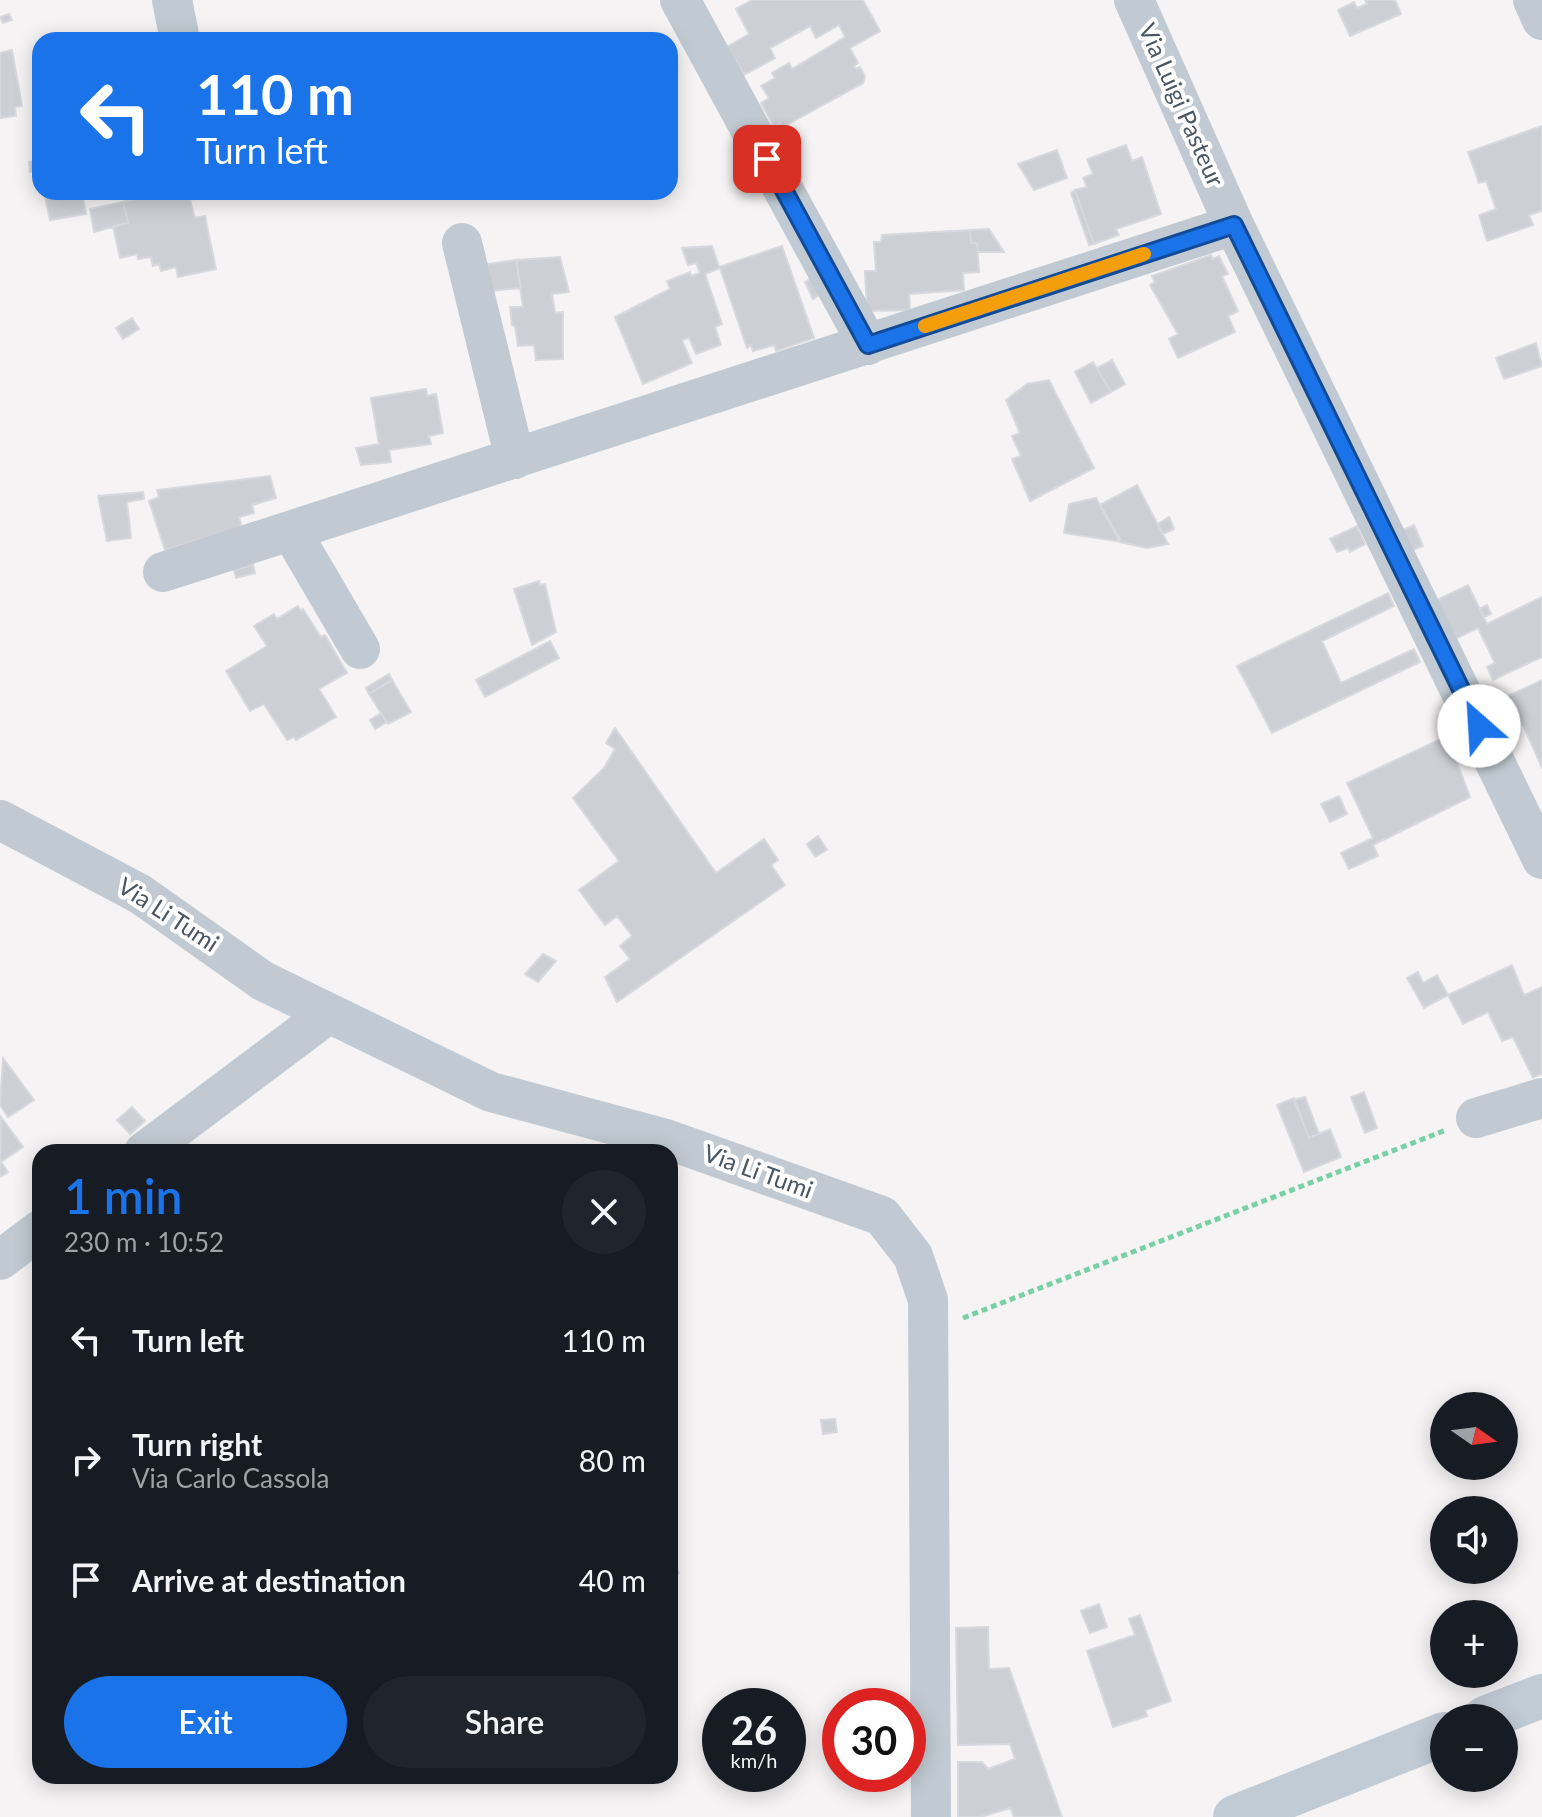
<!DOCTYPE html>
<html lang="en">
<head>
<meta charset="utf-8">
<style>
  body { margin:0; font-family:Lato,sans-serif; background:#20242c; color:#f1f3f6; height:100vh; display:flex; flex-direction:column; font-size:30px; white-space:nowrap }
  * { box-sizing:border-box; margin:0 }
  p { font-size:26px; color:#9ea1a6 }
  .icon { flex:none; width:44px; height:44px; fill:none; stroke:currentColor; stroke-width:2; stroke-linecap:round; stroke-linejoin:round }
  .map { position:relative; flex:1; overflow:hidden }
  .drawer { position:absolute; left:32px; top:1144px; width:646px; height:640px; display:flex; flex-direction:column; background:#171b24; border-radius:24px; box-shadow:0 4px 20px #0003 }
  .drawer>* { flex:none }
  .guide { position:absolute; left:32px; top:32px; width:646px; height:168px; border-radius:24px; box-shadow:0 4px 20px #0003; background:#1a73e8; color:#fff; overflow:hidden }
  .needle { width:52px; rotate:104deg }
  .buttons { position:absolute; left:1430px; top:1392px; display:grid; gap:16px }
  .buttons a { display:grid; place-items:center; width:88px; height:88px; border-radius:50%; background:#171b24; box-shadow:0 4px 20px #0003; font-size:40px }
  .speed { position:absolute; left:702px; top:1688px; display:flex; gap:16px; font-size:40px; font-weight:700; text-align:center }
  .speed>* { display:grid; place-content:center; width:104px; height:104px; border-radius:50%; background:#171b24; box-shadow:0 4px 20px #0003; line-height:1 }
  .speed small { font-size:20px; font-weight:400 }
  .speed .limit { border:12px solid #d22; background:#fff; color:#111 }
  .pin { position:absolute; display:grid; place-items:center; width:68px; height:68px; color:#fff; margin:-34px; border-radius:16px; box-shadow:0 4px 12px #0006 }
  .me { position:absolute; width:88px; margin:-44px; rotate:334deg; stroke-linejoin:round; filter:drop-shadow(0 0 6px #0008) }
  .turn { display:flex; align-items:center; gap:28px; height:168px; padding:0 32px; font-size:36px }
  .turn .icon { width:104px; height:104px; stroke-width:2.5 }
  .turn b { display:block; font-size:56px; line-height:68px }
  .round { display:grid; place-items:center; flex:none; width:84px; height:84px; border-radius:42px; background:#20242c }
  .headline { display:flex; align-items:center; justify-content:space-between; height:136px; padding:0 32px }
  h1 { font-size:48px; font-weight:600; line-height:60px; color:#1a73e8 }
  .primary-button { display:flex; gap:16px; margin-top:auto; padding:16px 32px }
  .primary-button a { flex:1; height:92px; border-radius:48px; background:#1a73e8; color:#fff; font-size:32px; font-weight:600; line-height:92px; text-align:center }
  .primary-button a+a { background:#20242c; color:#f1f3f6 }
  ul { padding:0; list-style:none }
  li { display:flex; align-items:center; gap:24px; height:120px; padding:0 32px }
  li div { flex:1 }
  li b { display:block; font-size:30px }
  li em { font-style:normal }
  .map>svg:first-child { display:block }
  .building { fill:#cdcfd5; stroke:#d7d9de; stroke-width:2 }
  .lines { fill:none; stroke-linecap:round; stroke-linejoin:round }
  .path { stroke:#7ad0a6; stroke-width:5; stroke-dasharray:6 4; stroke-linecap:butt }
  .street { stroke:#c1cad2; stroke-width:40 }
  .secondary { stroke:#c1cbd6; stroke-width:44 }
  .route-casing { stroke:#114b97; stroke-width:20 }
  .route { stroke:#1a73e8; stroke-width:14 }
  .slow { stroke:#f59e0b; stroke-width:14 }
  .labels { text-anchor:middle; stroke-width:8; stroke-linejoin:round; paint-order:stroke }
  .street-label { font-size:24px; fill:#4a5661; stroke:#fff }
</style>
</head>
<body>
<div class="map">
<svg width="1542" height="1817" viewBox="0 0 1542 1817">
  <rect width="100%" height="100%" fill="#f5f3f3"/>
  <path class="building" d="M752,0H863L880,31L850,48L858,63L854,66L856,69L860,67L865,76L863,83L781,128L780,123L774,127L761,103L769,98L761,86L775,78L772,73L789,63L792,69L845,37L839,25L816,38L810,26L770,48L775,58L744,75L736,61L731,63L723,49L749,34L736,9Z
    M1365,0H1395L1401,14L1350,36L1338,10L1354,2L1357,8L1367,4Z
    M9,14L12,20L3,23L0,17Z
    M12,50L22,106L15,107L16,116L0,118V53Z
    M1542,126V211L1529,215L1533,225L1487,241L1479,215L1496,209L1486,181L1479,183L1468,152Z
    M1126,145L1132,161L1142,157L1161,214L1116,229L1119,235L1094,244L1075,190L1087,187L1083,178L1093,174L1087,159Z
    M1057,150L1067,178L1034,190L1018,164Z
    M39,160L40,170L30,172L29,162Z
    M1075,190L1094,244L1089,245L1071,193Z
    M44,192H82L86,214L50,220Z
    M152,192L153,196L188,192L195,218L205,216L216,269L178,277L176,267L161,271L159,264L153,266L151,257L138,259L137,254L120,258L113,226L128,223L123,202L136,199L135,193Z
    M123,202L128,223L94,232L90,209Z
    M989,229L1004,252H978L977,243H971L970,230Z
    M970,230L971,243H977L979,272L963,273L964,290L909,294L910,310L867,311L865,271H876L874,242H881L882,235Z
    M712,246L719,267L782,246L814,338L776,351L774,345L753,351L751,345L747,348L720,268L705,274L722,324L715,327L721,345L696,354L689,338L682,340L692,363L643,384L615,317L670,289L667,281L690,272L691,276L700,273L696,263L688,265L682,248Z
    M1211,255L1213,259L1219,256L1228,274L1222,276L1238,311L1228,316L1235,332L1178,358L1169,339L1178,334L1150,285L1155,282L1152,276Z
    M560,257L569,292L552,294L555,313L563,312V359L536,360L534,345L518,346L515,326L512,325L510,307H523L516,260Z
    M516,260L521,288L490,291L488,264Z
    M812,278L819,295L813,299L805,282Z
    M132,318L139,329L123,339L116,328Z
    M1536,343L1542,366L1504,379L1496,358Z
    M1112,360L1125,384L1111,392L1097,368Z
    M1093,362L1111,392L1091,403L1075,372Z
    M1049,380L1094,468L1030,501L1012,459L1021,456L1012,436L1020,433L1006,400L1027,384Z
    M426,389L427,396L436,394L443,433L429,436L431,444L389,450L391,462L361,465L356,448L379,444L371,398Z
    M270,476L276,498L252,505L254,513L239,517L242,527L165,550L149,501L159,497L157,490Z
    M1137,485L1168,544L1147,548L1120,542L1100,505Z
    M143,492L144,499L127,502L131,538L107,541L98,496Z
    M1096,498L1100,505L1122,542L1064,533L1069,504Z
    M1169,517L1174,529L1163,534L1158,524Z
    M1414,525L1423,546L1413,550L1403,530Z
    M1357,526L1365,544L1350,552L1348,548L1337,552L1330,539Z
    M253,565L255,573L236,578L234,570Z
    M539,581L540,585L545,584L556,632L532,645L514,589Z
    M1468,585L1487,624L1542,597V657L1493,680L1487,667L1495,663L1478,628L1455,639L1437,600Z
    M1388,593L1394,606L1322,641L1341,683L1414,649L1420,662L1272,733L1237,666Z
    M1487,605L1491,614L1484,617L1480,609Z
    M298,606L301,611L303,609L321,637L325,635L347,673L319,689L336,717L296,740L294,737L287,740L264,704L250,711L226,671L267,646L254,626L274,614L277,619Z
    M550,641L559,658L485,697L476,680Z
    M389,674L392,680L369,694L366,688Z
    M392,680L411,712L388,724L369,694Z
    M1542,680V768L1524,727L1517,720L1506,697Z
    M381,713L387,722L375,729L370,720Z
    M615,728L716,873L764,839L778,860L771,865L785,885L617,1002L605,977L630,959L620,946L632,936L617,916L605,925L579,890L619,861L573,798L604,768L615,749L606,743Z
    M1447,736L1470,797L1373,845L1378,856L1349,869L1341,853L1373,838L1347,783Z
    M1339,796L1347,814L1330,822L1321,804Z
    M818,836L827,850L815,857L807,844Z
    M543,954L556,961L538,982L525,974Z
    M1512,965L1524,995L1542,987V1074L1533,1078L1513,1037L1502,1041L1488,1012L1463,1024L1448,995Z
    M1418,972L1423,983L1437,975L1448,995L1424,1008L1407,978Z
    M3,1058L34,1100L8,1117L0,1105Z
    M1364,1092L1377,1128L1365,1133L1351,1097Z
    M1305,1097L1319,1134L1309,1138L1294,1100Z
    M1294,1098L1309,1138L1330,1129L1341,1157L1304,1172L1277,1105Z
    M132,1107L145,1121L130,1134L117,1120Z
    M1,1117L23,1147L1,1162L8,1172L0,1177Z
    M835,1419L837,1432L823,1434L821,1420Z
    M670,1555L679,1573L670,1576Z
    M1099,1604L1107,1627L1090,1633L1081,1611Z
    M1140,1615L1171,1701L1145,1710L1147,1716L1113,1727L1087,1651L1135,1635L1129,1619Z
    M988,1627L989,1669L1009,1668L1062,1817H1014L1010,1808L981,1817H958V1762H982L988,1769L1015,1759L1010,1744L958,1745L956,1628Z"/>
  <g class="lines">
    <path class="path" d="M963,1318L1446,1130"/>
    <path class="street" d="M172,0L180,40
      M680,0L868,345
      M1134,0L1234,225L1542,859
      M1533,0L1542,20
      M462,243L515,459
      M291,531L360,649
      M163,572L1234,225
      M0,820L140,894L263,981L491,1092L666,1139L882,1216L913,1256L928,1300L931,1817
      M1476,1118L1542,1098
      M144,1152L328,1014
      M0,1260L40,1230"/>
    <path class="secondary" d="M1485,1718L1542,1696
      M1235,1817L1444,1734"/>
  </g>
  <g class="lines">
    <defs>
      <path id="route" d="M767,159L868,345L1234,225L1479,726"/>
    </defs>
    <use href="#route" class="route-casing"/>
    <use href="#route" class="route"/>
    <path class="slow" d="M925,326L1144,254"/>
  </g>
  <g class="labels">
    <g class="street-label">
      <text transform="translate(1181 105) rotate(66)" y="8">Via Luigi Pasteur</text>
      <text transform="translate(168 915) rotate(33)" y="8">Via Li Tumi</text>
      <text transform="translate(758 1172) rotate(20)" y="8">Via Li Tumi</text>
    </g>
  </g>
</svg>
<div class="buttons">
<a><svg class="needle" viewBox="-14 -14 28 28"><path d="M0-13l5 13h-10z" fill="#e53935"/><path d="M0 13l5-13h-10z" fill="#9ea1a6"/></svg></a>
<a><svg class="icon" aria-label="sound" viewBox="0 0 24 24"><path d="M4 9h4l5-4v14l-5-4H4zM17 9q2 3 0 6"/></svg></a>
<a>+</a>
<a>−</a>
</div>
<div class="speed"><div>26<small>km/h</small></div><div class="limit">30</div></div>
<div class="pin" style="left:767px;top:159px;background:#d93025"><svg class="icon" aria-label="arrive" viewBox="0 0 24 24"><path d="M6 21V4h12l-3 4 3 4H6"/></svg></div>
<svg class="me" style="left:1479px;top:726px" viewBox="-20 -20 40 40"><circle r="19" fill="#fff"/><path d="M0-13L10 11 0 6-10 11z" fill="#1a73e8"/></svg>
<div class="guide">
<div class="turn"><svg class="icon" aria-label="left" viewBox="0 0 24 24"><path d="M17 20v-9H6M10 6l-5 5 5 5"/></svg><div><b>110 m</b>Turn left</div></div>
</div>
<section class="drawer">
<div class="headline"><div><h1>1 min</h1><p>230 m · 10:52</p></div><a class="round"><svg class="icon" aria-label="close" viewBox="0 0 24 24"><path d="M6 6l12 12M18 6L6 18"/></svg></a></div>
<ul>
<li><svg class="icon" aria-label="left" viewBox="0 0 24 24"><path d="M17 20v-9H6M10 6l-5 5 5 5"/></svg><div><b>Turn left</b></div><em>110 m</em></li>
<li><svg class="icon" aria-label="right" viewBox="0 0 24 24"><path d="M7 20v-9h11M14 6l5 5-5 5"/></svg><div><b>Turn right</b><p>Via Carlo Cassola</p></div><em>80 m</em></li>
<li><svg class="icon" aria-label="arrive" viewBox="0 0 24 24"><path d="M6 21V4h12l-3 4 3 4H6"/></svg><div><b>Arrive at destination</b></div><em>40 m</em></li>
</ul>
<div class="primary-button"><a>Exit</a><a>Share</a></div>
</section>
</div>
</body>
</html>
